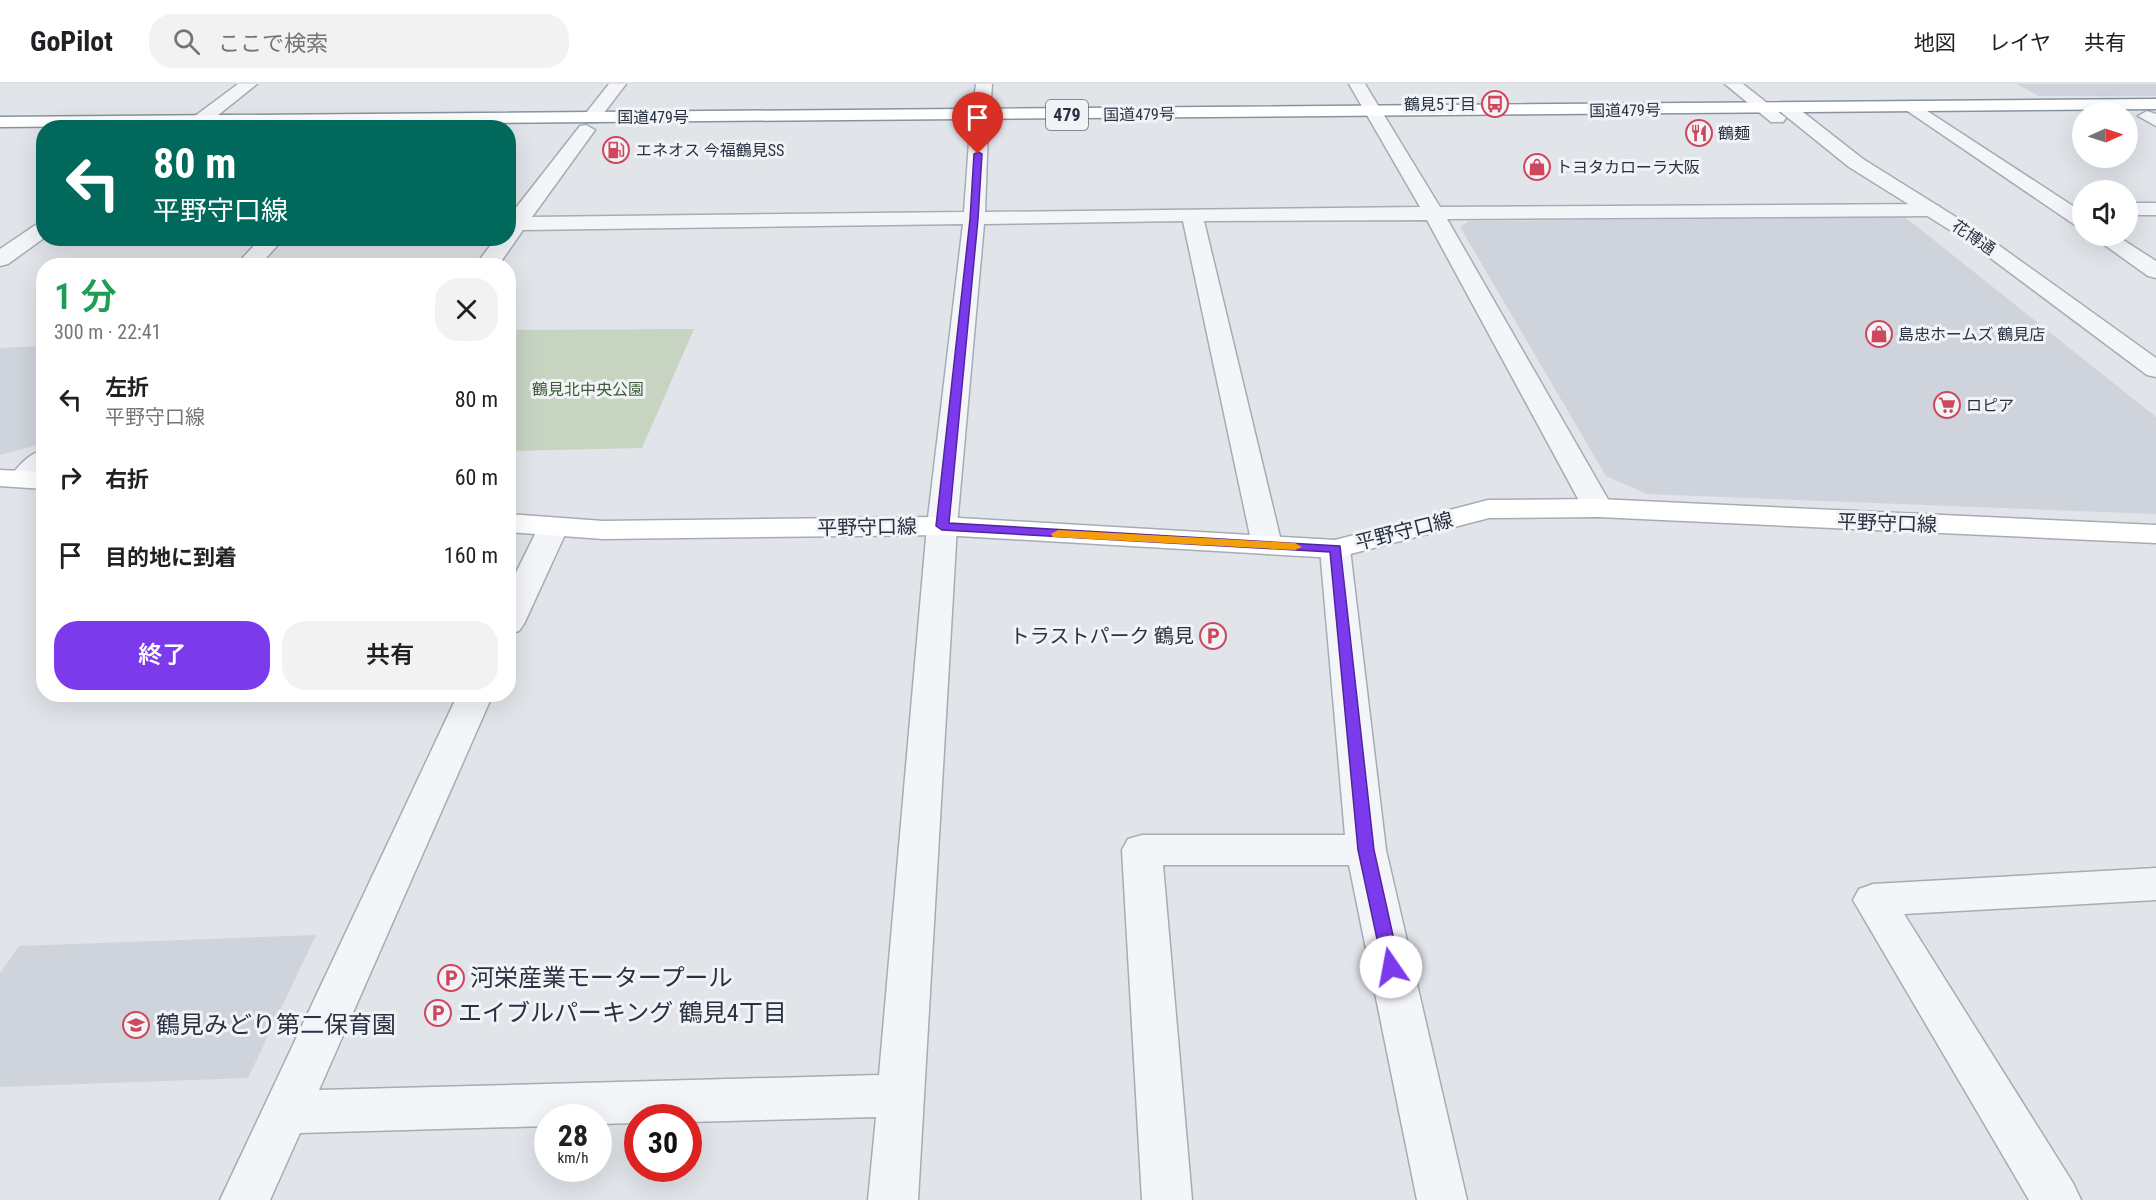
<!DOCTYPE html>
<html lang="ja">
<head>
<meta charset="utf-8">
<style>
  body { margin:0; font-family:"Roboto Condensed","Noto Sans JP",sans-serif; background:#f2f2f2; color:#202124; height:100vh; display:flex; flex-direction:column; font-size:22px; white-space:nowrap }
  * { box-sizing:border-box; margin:0 }
  p { font-size:20px; color:#757577 }
  .icon { flex:none; width:33px; height:33px; fill:none; stroke:currentColor; stroke-width:2; stroke-linecap:round; stroke-linejoin:round }
  .map { position:relative; flex:1; overflow:hidden }
  .sheet { position:absolute; left:36px; top:174px; width:480px; height:444px; display:flex; flex-direction:column; background:#fff; border-radius:24px; box-shadow:0 6px 24px #0002 }
  .sheet>* { flex:none }
  .hud { position:absolute; left:36px; top:36px; width:480px; height:126px; border-radius:24px; box-shadow:0 6px 24px #0002; background:#00695c; color:#fff; overflow:hidden }
  .needle { width:39px; rotate:87deg }
  .fabs { position:absolute; left:2072px; top:18px; display:grid; gap:12px }
  .fabs a { display:grid; place-items:center; width:66px; height:66px; border-radius:50%; background:#fff; box-shadow:0 6px 24px #0002; font-size:30px }
  .speed { position:absolute; left:534px; top:1020px; display:flex; gap:12px; font-size:30px; font-weight:700; text-align:center }
  .speed>* { display:grid; place-content:center; width:78px; height:78px; border-radius:50%; background:#fff; box-shadow:0 6px 24px #0002; line-height:1 }
  .speed small { font-size:15px; font-weight:400 }
  .speed .limit { border:9px solid #d22; background:#fff; color:#111 }
  .pin { position:absolute; display:grid; place-items:center; width:51px; height:51px; color:#fff; margin:-62px -26px; border-radius:50% 50% 50% 0; rotate:-45deg; box-shadow:0 0 6px #0007 }
  .pin .icon { rotate:45deg }
  .me { position:absolute; width:66px; margin:-33px; rotate:348deg; stroke-linejoin:round; filter:drop-shadow(0 0 4px #0008) }
  .turn { display:flex; align-items:center; gap:21px; height:126px; padding:0 18px; font-size:27px }
  .turn .icon { width:78px; height:78px; stroke-width:2.5 }
  .turn b { display:block; font-size:42px; line-height:51px }
  .round { display:grid; place-items:center; flex:none; width:63px; height:63px; border-radius:24px; background:#f2f2f2 }
  .summary { display:flex; align-items:center; justify-content:space-between; height:102px; padding:0 18px }
  h1 { font-size:36px; font-weight:600; line-height:45px; color:#1e9e55 }
  .primary-button { display:flex; gap:12px; margin-top:auto; padding:12px 18px }
  .primary-button a { flex:1; height:69px; border-radius:24px; background:#7c3aed; color:#fff; font-size:24px; font-weight:600; line-height:69px; text-align:center }
  .primary-button a+a { background:#f2f2f2; color:#202124 }
  ul { padding:0; list-style:none }
  li { display:flex; align-items:center; gap:18px; height:78px; padding:0 18px }
  li div { flex:1 }
  li b { display:block; font-size:22px }
  li em { font-style:normal }
  header { display:flex; align-items:center; gap:36px; box-sizing:border-box; height:84px; padding:0 30px; background:#fff; border-bottom:2px solid #e0e0e0 }
  header strong { font-size:28px }
  nav { display:flex; gap:33px; margin-inline-start:auto; font-size:21px }
  .search { width:420px; height:54px; background:#f2f2f2; display:flex; align-items:center; gap:15px; box-sizing:border-box; padding:0 21px; border-radius:24px; color:#757577; font-size:22px }
  .map>svg:first-child { display:block }
  .built { fill:#cfd4dc }
  .green { fill:#c7d4c2 }
  .lines { fill:none; stroke-linecap:round; stroke-linejoin:round }
  .minor-casing { stroke:#a6acb4; stroke-width:3 }
  .tertiary-casing { stroke:#a6acb4; stroke-width:3 }
  .secondary-casing { stroke:#a6acb4; stroke-width:3 }
  .trunk-casing { stroke:#8992a0; stroke-width:3 }
  .minor { fill:#f4f5f8; fill-rule:evenodd }
  .tertiary { fill:#f4f5f8; fill-rule:evenodd }
  .secondary { fill:#fff; fill-rule:evenodd }
  .trunk { fill:#fff; fill-rule:evenodd }
  .route { fill:#7c3aed; stroke:#51269a; stroke-width:1.5 }
  .slow { fill:#f59e0b }
  .labels { text-anchor:middle; stroke-width:6; stroke-linejoin:round; paint-order:stroke }
  .far-poi-label { font-size:16px; fill:#293242; stroke:#f1f3f7; text-anchor:start }
  .far-street-label { font-size:16px; fill:#293242; stroke:#f1f3f7 }
  .far-park-label { font-size:16px; fill:#3e5d37; stroke:#f1f3f7 }
  .shield { fill:#f1f3f7; stroke:#656c78; stroke-width:1.5 }
  .shield-label { font-size:18px; font-weight:bold; fill:#293242 }
  .street-label { font-size:20px; fill:#293242; stroke:#f1f3f7 }
  .poi-label { font-size:20px; fill:#293242; stroke:#f1f3f7; text-anchor:end }
  .near-poi-label { font-size:24px; fill:#293242; stroke:#f1f3f7; text-anchor:start }
</style>
</head>
<body>
<header>
<strong>GoPilot</strong>
<div class="search"><svg class="icon" aria-label="search" viewBox="0 0 24 24"><circle cx="10" cy="10" r="6"/><path d="M15 15l6 6"/></svg>ここで検索</div>
<nav><a>地図</a><a>レイヤ</a><a>共有</a></nav>
</header>
<div class="map">
<svg width="2156" height="1116" viewBox="0 0 2156 1116">
  <rect width="100%" height="100%" fill="#e1e5ea"/>
  <path class="built" d="M2016,0H2156V12H2039Z
    M1905,133L2156,333V430L1647,410L1606,392L1460,143L1469,137Z
    M43,262V355L38,361L0,371V264Z
    M316,851L248,994L0,1003V889L19,862Z"/>
  <path class="green" d="M694,245L642,364L509,367V246Z"/>
  <g class="lines">
    <defs>
      <path id="minor" d="M238,0H257L207,40H195L192,36L195,32Z
        M609,0H626L597,38H585L582,34Z
        M976,0H992L990,31L981,36L972,31Z
        M1349,0H1365L1440,123L1932,120L1939,122L1942,126L1939,130L1932,132L1447,135L1613,424L1608,430L1598,433L1588,430L1583,424L1427,136L1204,137L1282,461L1278,467L1267,470L1256,467L1252,461L1183,137L984,140L957,442L918,1116H868L876,1033L688,1038V1034H638V1039L598,1040V1034H548V1042L300,1049L270,1116H220L458,610H493L319,1006L879,991L927,442L963,140L523,146L498,182H475L496,154H508V134L580,42L586,41L595,46L532,133L964,128L970,44L979,39L988,44L985,128L1420,123Z
        M1725,0H1743L1786,34L1783,38H1771Z
        M2147,27L2156,30V42L2138,32Z
        M2127,119H2156V131H2127Z
        M44,138V154L8,180L0,182V165L37,140Z
        M261,154H284L259,182H235Z
        M44,366V390C33,401 28,405 13,401L9,395C17,383 29,369 44,366Z
        M553,435L563,438L568,444L524,540L519,547L508,550V505L538,444L543,438Z
        M1335,456L1346,459L1350,465L1386,766L1467,1116H1417L1349,781H1163L1192,1116H1142L1122,766L1128,755L1142,751H1345L1320,465L1324,459Z
        M2156,784V816L1904,830L2073,1099L2081,1116H2029L1853,816L1859,805L1873,800Z"/>
      <path id="tertiary" d="M1912,17L2082,128V143L2075,141L1906,26L1903,22L1906,18Z
        M1788,20L1794,21L1863,75L1983,150L2156,274V293L2147,291L1969,158L1849,83L1782,29L1779,25Z
        M2092,152H2117L2156,177V194L2148,192Z"/>
      <path id="secondary" d="M0,386L44,388V405L0,402Z
        M1598,415L2156,441V459L1598,433L1489,434L1335,474L942,451L603,455L508,448V430L603,437L942,433L1335,456L1488,416Z"/>
      <path id="trunk" d="M2156,15V25L0,43V33Z"/>
    </defs>
    <use href="#minor" class="minor-casing"/>
    <use href="#tertiary" class="tertiary-casing"/>
    <use href="#secondary" class="secondary-casing"/>
    <use href="#trunk" class="trunk-casing"/>
    <use href="#minor" class="minor"/>
    <use href="#tertiary" class="tertiary"/>
    <use href="#secondary" class="secondary"/>
    <use href="#trunk" class="trunk"/>
  </g>
  <path class="route" d="M978,68L982,70L978,135L949,439L1340,462L1374,766L1400,883L1398,888L1391,890L1385,888L1383,883L1358,766L1330,468L942,446L936,442L970,135L974,70Z"/>
  <path class="slow" d="M1058,446L1295,459L1302,463L1295,466L1053,453L1051,450Z"/>
  <defs>
    <symbol id="bus-ring" viewBox="-11 -11 22 22"><circle r="9.5" fill="#f1f3f7" stroke="#ce475b" stroke-width="1.5"/><path d="M-5-6H5V4H4V6H2V4H-2V6H-4V4H-5ZM-3.5-4V0h7V-4ZM-3.5 1.2v1.5H-2V1.2ZM2 1.2v1.5H3.5V1.2Z" fill="#ce475b"/></symbol>
    <symbol id="restaurant-ring" viewBox="-11 -11 22 22"><circle r="9.5" fill="#f1f3f7" stroke="#ce475b" stroke-width="1.5"/><path d="M-5-6h1v4h1v-4h1v4h1v-4h1v5L-1.5 .5V6h-2V.5L-5-1ZM5-6V6H3V1.5H1.5Q1.5-4 5-6Z" fill="#ce475b"/></symbol>
    <symbol id="fuel-ring" viewBox="-11 -11 22 22"><circle r="9.5" fill="#f1f3f7" stroke="#ce475b" stroke-width="1.5"/><path d="M-5.5-6h7V0h2V4h1.3V-2.5L3-4.5l.8-.8L6-3V5H2.5V1h-1V6h-7ZM-4.2-4.7v3.2H.2V-4.7Z" fill="#ce475b"/></symbol>
    <symbol id="shop-ring" viewBox="-11 -11 22 22"><circle r="9.5" fill="#f1f3f7" stroke="#ce475b" stroke-width="1.5"/><path d="M-5-2.5h2.3a2.7 3.5 0 0 1 5.4 0H5L5.5 6h-11ZM-1.5-2.5h3a1.5 2.3 0 0 0-3 0Z" fill="#ce475b"/></symbol>
    <symbol id="supermarket-ring" viewBox="-11 -11 22 22"><circle r="9.5" fill="#f1f3f7" stroke="#ce475b" stroke-width="1.5"/><path d="M-6-5.5h2.5l.6 2H6L4.5 2H-2.5L-4.4-4H-6ZM-1.5 3.2a1.3 1.3 0 1 0 .1 0ZM3 3.2a1.3 1.3 0 1 0 .1 0Z" fill="#ce475b"/></symbol>
    <symbol id="parking-ring" viewBox="-11 -11 22 22"><circle r="9.5" fill="#f1f3f7" stroke="#ce475b" stroke-width="1.5"/><path d="M-3.5-5.5H1a3.5 3.5 0 0 1 0 7H-1V5.5H-3.5ZM-1-3.4V-.6H.8a1.4 1.4 0 0 0 0-2.8Z" fill="#ce475b"/></symbol>
    <symbol id="school-ring" viewBox="-11 -11 22 22"><circle r="9.5" fill="#f1f3f7" stroke="#ce475b" stroke-width="1.5"/><path d="M0-5L7-2L0 1L-7-2ZM-4 1L0 2.5L4 1V4Q0 6-4 4Z" fill="#ce475b"/></symbol>
  </defs>
  <g fill-rule="evenodd">
    <use href="#bus-ring" x="1480" y="5" width="30" height="30"/>
    <use href="#restaurant-ring" x="1684" y="34" width="30" height="30"/>
    <use href="#fuel-ring" x="601" y="51" width="30" height="30"/>
    <use href="#shop-ring" x="1522" y="68" width="30" height="30"/>
    <use href="#shop-ring" x="1864" y="235" width="30" height="30"/>
    <use href="#supermarket-ring" x="1932" y="306" width="30" height="30"/>
    <use href="#parking-ring" x="1198" y="537" width="30" height="30"/>
    <use href="#parking-ring" x="436" y="879" width="30" height="30"/>
    <use href="#parking-ring" x="423" y="914" width="30" height="30"/>
    <use href="#school-ring" x="121" y="926" width="30" height="30"/>
  </g>
  <g class="labels">
    <g class="far-poi-label">
      <text x="1476" y="26" text-anchor="end">鶴見5丁目</text>
      <text x="1718" y="55">鶴麺</text>
      <text x="636" y="72">エネオス 今福鶴見SS</text>
      <text x="1556" y="89">トヨタカローラ大阪</text>
      <text x="1898" y="256">島忠ホームズ 鶴見店</text>
      <text x="1966" y="327">ロピア</text>
    </g>
    <g class="far-street-label">
      <text transform="translate(1625 26) rotate(-1)" y="6">国道479号</text>
      <text transform="translate(1139 30) rotate(-1)" y="6">国道479号</text>
      <text x="653" y="39">国道479号</text>
      <text transform="translate(1974 153) rotate(34)" y="6">花博通</text>
    </g>
    <g class="far-park-label">
      <text x="588" y="311">鶴見北中央公園</text>
    </g>
    <rect class="shield" x="1046" y="16" width="42" height="30" rx="4.5"/>
    <g class="shield-label">
      <text x="1067" y="37">479</text>
    </g>
    <g class="street-label">
      <text transform="translate(1887 439) rotate(2)" y="7">平野守口線</text>
      <text transform="translate(867 443) rotate(-1)" y="7">平野守口線</text>
      <text transform="translate(1404 447) rotate(-14)" y="7">平野守口線</text>
    </g>
    <g class="poi-label">
      <text x="1194" y="559">トラストパーク 鶴見</text>
    </g>
    <g class="near-poi-label">
      <text x="470" y="902">河栄産業モータープール</text>
      <text x="458" y="937">エイブルパーキング 鶴見4丁目</text>
      <text x="156" y="949">鶴見みどり第二保育園</text>
    </g>
  </g>
</svg>
<div class="fabs">
<a><svg class="needle" viewBox="-14 -14 28 28"><path d="M0-13l5 13h-10z" fill="#e53935"/><path d="M0 13l5-13h-10z" fill="#757577"/></svg></a>
<a><svg class="icon" aria-label="sound" viewBox="0 0 24 24"><path d="M4 9h4l5-4v14l-5-4H4zM17 9q2 3 0 6"/></svg></a>
</div>
<div class="speed"><div>28<small>km/h</small></div><div class="limit">30</div></div>
<div class="pin" style="left:978px;top:70px;background:#d93025"><svg class="icon" aria-label="arrive" viewBox="0 0 24 24"><path d="M6 21V4h12l-3 4 3 4H6"/></svg></div>
<svg class="me" style="left:1391px;top:883px" viewBox="-20 -20 40 40"><circle r="19" fill="#fff"/><path d="M0-13L10 11 0 6-10 11z" fill="#7c3aed"/></svg>
<div class="hud">
<div class="turn"><svg class="icon" aria-label="left" viewBox="0 0 24 24"><path d="M17 20v-9H6M10 6l-5 5 5 5"/></svg><div><b>80 m</b>平野守口線</div></div>
</div>
<section class="sheet">
<div class="summary"><div><h1>1 分</h1><p>300 m · 22:41</p></div><a class="round"><svg class="icon" aria-label="close" viewBox="0 0 24 24"><path d="M6 6l12 12M18 6L6 18"/></svg></a></div>
<ul>
<li><svg class="icon" aria-label="left" viewBox="0 0 24 24"><path d="M17 20v-9H6M10 6l-5 5 5 5"/></svg><div><b>左折</b><p>平野守口線</p></div><em>80 m</em></li>
<li><svg class="icon" aria-label="right" viewBox="0 0 24 24"><path d="M7 20v-9h11M14 6l5 5-5 5"/></svg><div><b>右折</b></div><em>60 m</em></li>
<li><svg class="icon" aria-label="arrive" viewBox="0 0 24 24"><path d="M6 21V4h12l-3 4 3 4H6"/></svg><div><b>目的地に到着</b></div><em>160 m</em></li>
</ul>
<div class="primary-button"><a>終了</a><a>共有</a></div>
</section>
</div>
</body>
</html>
